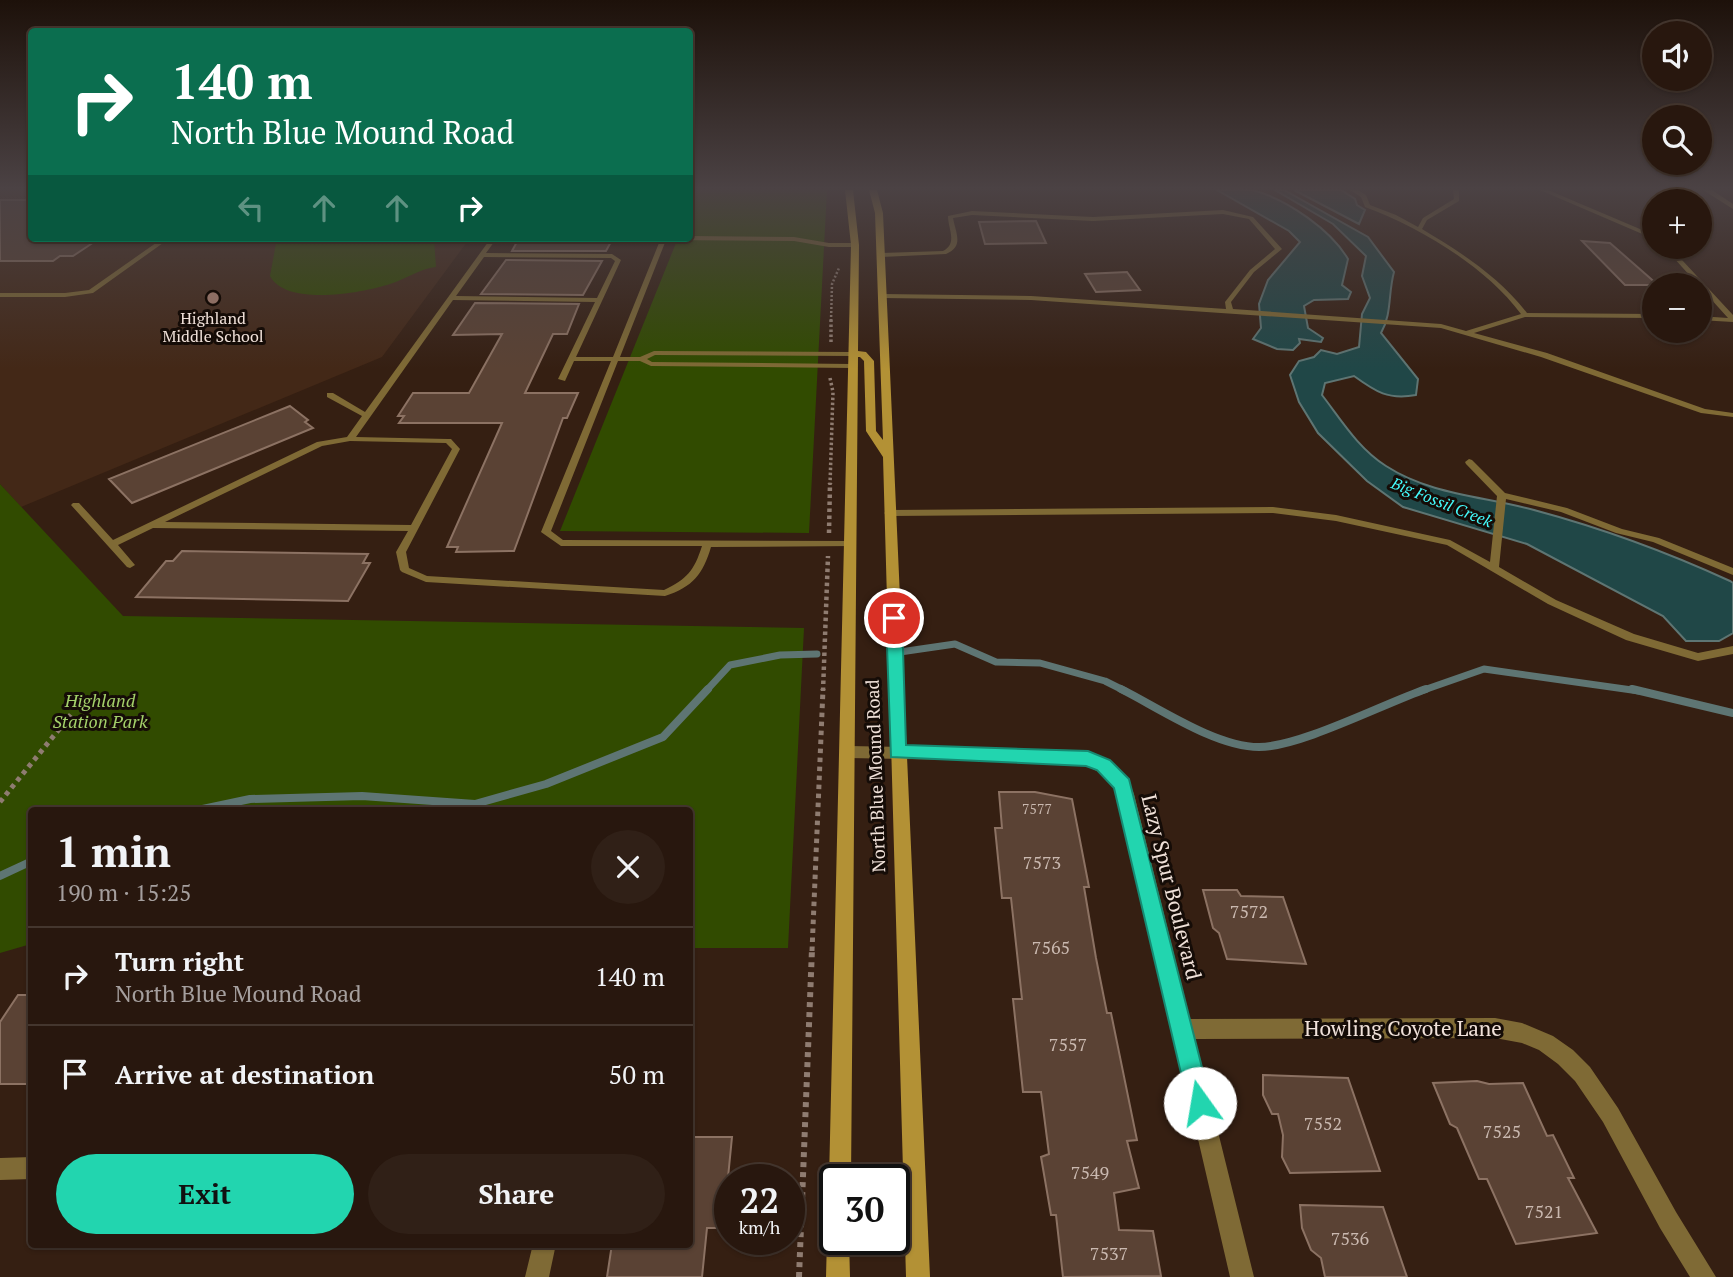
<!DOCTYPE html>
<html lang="en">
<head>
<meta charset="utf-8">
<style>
  body { margin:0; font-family:"PT Serif",serif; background:#302017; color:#f1f3f6; height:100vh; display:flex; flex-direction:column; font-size:26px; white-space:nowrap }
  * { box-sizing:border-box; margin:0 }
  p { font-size:23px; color:#a59f9e }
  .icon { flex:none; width:38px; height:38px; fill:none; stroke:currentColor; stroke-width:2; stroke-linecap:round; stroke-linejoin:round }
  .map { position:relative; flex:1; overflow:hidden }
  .side { position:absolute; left:28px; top:807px; width:665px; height:441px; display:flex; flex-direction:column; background:#28170e; border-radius:7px; box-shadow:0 2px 5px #0004,0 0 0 2px #44362e }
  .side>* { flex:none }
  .top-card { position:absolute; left:28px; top:28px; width:665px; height:214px; border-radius:7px; box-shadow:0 2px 5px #0004,0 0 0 2px #44362e; background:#0b6e4f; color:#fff; overflow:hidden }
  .controls { position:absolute; left:1642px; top:21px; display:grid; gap:14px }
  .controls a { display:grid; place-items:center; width:70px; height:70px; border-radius:50%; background:#28170e; box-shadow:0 2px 5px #0004,0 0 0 2px #44362e; font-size:35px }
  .speed { position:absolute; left:714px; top:1164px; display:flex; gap:14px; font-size:35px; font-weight:700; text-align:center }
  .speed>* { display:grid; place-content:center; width:91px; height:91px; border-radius:50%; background:#28170e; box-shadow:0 2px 5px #0004,0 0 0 2px #44362e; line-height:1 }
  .speed small { font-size:18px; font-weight:400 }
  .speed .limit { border:4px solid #111; border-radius:10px; background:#fff; color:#111 }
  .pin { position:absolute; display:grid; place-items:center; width:60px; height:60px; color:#fff; margin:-30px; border:4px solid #fff; border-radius:50%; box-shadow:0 2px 7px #0007 }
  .me { position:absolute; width:77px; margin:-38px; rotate:347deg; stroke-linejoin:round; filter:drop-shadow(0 0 5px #0008) }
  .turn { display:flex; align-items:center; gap:24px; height:147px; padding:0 28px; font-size:32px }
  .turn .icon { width:91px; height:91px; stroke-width:2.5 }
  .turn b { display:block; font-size:49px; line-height:60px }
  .lanes { display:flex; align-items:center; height:66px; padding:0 28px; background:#0003; justify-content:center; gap:35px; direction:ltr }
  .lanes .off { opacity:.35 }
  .round { display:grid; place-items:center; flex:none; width:74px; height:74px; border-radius:37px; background:#302017 }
  .headline { display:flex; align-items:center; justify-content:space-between; height:119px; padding:0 28px }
  h1 { font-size:42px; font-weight:700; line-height:52px }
  .action { display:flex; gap:14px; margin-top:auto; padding:14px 28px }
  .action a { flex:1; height:80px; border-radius:42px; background:#22d5af; color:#111; font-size:28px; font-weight:700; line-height:80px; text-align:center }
  .action a+a { background:#302017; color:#f1f3f6 }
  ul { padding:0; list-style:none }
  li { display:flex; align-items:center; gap:21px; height:98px; padding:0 28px; border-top:2px solid #44362e }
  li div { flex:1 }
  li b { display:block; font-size:26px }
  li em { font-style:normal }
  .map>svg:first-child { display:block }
  .built { fill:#432817 }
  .green { fill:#314b00 }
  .water { fill:#204747; stroke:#5e7573; stroke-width:2 }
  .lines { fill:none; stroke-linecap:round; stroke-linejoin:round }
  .stream-far1 { stroke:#5e7573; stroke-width:7 }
  .stream { stroke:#5e7573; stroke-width:8 }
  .building { fill:#5a4234; stroke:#8c7263; stroke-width:2 }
  .path-far4 { stroke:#8f7c71; stroke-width:2.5; stroke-dasharray:2 2; stroke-linecap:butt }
  .path-far3 { stroke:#8f7c71; stroke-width:3.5; stroke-dasharray:2.5 2.5; stroke-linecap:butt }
  .path-far2 { stroke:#8f7c71; stroke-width:4.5; stroke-dasharray:3.5 3.5; stroke-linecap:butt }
  .path-far1 { stroke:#8f7c71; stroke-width:5; stroke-dasharray:4.5 4.5; stroke-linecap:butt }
  .path { stroke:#8f7c71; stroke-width:6; stroke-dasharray:5 5; stroke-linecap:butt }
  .lane { fill:#7f6a35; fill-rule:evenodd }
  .street { fill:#7f6a35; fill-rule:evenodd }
  .secondary { fill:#b39135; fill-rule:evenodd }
  .route { fill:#22d5af; stroke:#168a72; stroke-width:2 }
  .education-dot { fill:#8d6e63; stroke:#150c07; stroke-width:2.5 }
  .labels { text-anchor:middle; stroke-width:6; stroke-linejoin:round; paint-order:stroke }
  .number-label { font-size:14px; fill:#cab9b0 }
  .far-poi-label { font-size:16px; fill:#f0e1d9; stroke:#150c07 }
  .far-water-label { font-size:16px; font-style:italic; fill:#44fafb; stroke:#150c07 }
  .park-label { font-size:18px; font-style:italic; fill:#a4d16a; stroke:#150c07 }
  .street-label { font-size:18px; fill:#f0e1d9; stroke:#150c07 }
  .near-number-label { font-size:18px; fill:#cab9b0 }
  .near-street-label { font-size:21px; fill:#f0e1d9; stroke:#150c07 }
</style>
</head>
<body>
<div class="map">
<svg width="1733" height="1277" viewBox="0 0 1733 1277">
  <rect width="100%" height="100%" fill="#351f12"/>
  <path class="built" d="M0,190H31L32,238H470L382,357L21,507L0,484Z"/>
  <path class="green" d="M690,190H827L809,533L560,531L678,238H690Z
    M277,238H434L436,267C419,269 406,279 390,284C363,293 286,307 270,276Z
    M0,484L123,616L804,628L788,948H690V810H32L31,944L0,953Z"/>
  <path class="water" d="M1217,190C1229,190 1245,188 1256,191C1289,201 1331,230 1348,259L1342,285L1351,292L1348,299L1314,300L1304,306L1308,328L1323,338L1321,342L1299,339L1300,343L1293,350L1277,349L1253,339L1261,328L1259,304L1268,280L1300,242L1289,231Z
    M1275,190H1284L1368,237L1394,272C1388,294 1392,314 1381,333L1418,379L1416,395C1388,400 1376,392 1354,376L1325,383L1322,395C1342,421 1358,448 1386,466C1431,495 1483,496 1534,510C1601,528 1667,552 1730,581L1733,583V633L1719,641H1686L1663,616L1527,544L1403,507L1367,481L1318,433L1299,402L1290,375L1299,361L1314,357L1321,350L1337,354L1359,347L1362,314L1370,298L1362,276L1366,256L1333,224Z
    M1294,190H1341L1355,199L1357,205L1365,210L1359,224Z"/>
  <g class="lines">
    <path class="stream-far1" d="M900,652L955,644L996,662L1040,663L1105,681L1125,691
      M706,691L730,665L780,655L817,654
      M1421,691L1484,669L1639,691"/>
    <path class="stream" d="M1121,689C1159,708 1216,747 1259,747C1300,747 1383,704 1426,689
      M1632,689L1733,713
      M198,810L250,799L362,796L475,804L546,784L663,737L708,689
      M0,876L32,861"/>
  </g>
  <path class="building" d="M0,200H32V238H100L73,256H60L53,261H0Z
    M1036,221L1046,243L985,244L979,222Z
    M519,238H613L606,251H512Z
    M1582,241L1610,243L1658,285H1625Z
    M506,260L602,261L583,295L481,294Z
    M1127,272L1140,290L1096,292L1085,274Z
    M475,303L579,304L567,334H553L525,393H578L567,418H563L514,551L456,552L458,547H447L502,423H399L404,416H398L413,393H469L502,334L453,335Z
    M290,406L308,420L305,422L313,428L132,503L109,479Z
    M182,551L368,554L363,563H370L348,601L136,597L166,561H173Z
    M999,792H1035L1072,799L1089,887H1084L1096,958L1107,1013H1111L1137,1140L1127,1141L1139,1188L1114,1193L1119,1230L1153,1231L1161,1276L1063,1277L1056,1215H1051L1041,1157L1049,1154L1041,1092H1023L1013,999H1022L1011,898H1002L995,828H1002Z
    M1203,890H1237L1241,896L1283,897L1306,964L1227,959L1219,933L1213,928Z
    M18,995H32V1084H0V1022Z
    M1263,1075L1348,1078L1380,1171L1290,1173L1282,1157L1283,1135L1278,1114H1272L1263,1095Z
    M1477,1081L1489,1084L1523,1083L1547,1136L1553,1135L1574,1178H1568L1597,1233L1516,1244L1487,1179H1479L1457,1128L1450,1124L1433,1083Z
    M690,1137H732L723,1228H707L702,1277H607L612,1244H690Z
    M1300,1205L1383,1207L1407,1277H1325L1321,1258L1311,1250L1302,1228Z"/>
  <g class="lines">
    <path class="path-far4" d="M831,321L832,284L839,268"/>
    <path class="path-far3" d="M831,342V319
      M830,378L833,392L830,485"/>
    <path class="path-far2" d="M829,533L830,483
      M823,691L828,556"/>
    <path class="path-far1" d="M0,802L73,712
      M812,951L823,689"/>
    <path class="path" d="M799,1277L812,949"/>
    <path class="lane" d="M1350,190H1358L1366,195L1370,205L1396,215L1418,227L1423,218L1454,199L1453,190H1459V201L1427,220L1422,229C1462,253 1498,276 1527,313L1654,314V318L1525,317L1474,333L1547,353L1705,409L1733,413V417L1701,413L1541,357L1441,328L1031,300L883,298L880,296L883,294L1031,296L1226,309L1225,302L1250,270L1275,249L1249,219L1223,214L1093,221L972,215L953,218C956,234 964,246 946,254L881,257L878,255L881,253L943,251C958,243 948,229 948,216L972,211L1093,217L1223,210L1253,217L1282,249L1254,272L1231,302L1233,309L1441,324L1466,331L1521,314C1485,266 1421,228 1365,207L1361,197Z
      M1540,190H1548L1654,235V239Z
      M690,236L794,237L829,243H855L858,245L855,247H829L794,241L666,240L620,357H640L654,351L852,352L856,354L855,356L655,355L647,359L652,362L852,364L856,366L852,368L651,366L640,361H618L551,531L563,540L850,541L855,544L853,546L711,547C703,574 693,587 665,596L426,582L402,572L400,570L396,552L408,531L153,528L118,545L135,565L130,568L127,567L71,505L73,503H79L113,540L317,442L347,437L362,416L327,397V393H333L365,412L491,238H497L486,253L612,254L621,260L576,357H613L661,238H690ZM484,257L611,258L615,261L597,298L456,296ZM453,300L595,302L558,379L565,381L574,361H611L541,532L561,546H702C694,571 687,579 664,590L427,576L409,568L406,552L460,449L451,439H448L356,437ZM350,441L446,443L452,449L411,525L165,522L322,446Z
      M163,238H170L93,293L65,297H0V293H65L89,290Z
      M1664,247H1670L1733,315V322L1699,320V316L1728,318Z
      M1469,459L1472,460L1505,493L1567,508L1622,529L1659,538L1733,568V575L1653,542L1616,533L1561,512L1506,499L1499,567L1556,600L1634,634L1698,653L1733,646V654L1698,661L1626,640L1548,604L1447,545L1336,521L1273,513L889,516L884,513L889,510L1273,507L1336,515L1450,540L1490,562L1497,496L1466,464L1465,462Z"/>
    <path class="street" d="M1703,190H1712L1733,204V209Z
      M848,746L1069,750L1102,758L1117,767L1128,780L1134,794L1190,1019L1495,1018L1522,1023L1553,1036L1573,1050L1590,1067L1618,1108L1676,1212L1716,1277H1690L1660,1228L1603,1122L1575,1081L1558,1064L1539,1050L1522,1043L1495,1038L1195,1039L1254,1277H1230L1118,794C1109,773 1090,766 1069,762L848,758L842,756L840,752L842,748Z
      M32,1157V1179L0,1180V1158Z
      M533,1244H556L549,1277H525Z"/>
    <path class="secondary" d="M845,190H853L859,245L858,351L866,352L874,361L876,431L883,440L875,213L869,190H877L883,213L930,1277H906L883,457L866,431L864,361L860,357H858L851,1180H835V1189L829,1180L851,245Z
      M835,1229V1239H849L850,1277H826L827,1239L830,1231Z"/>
  </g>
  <linearGradient id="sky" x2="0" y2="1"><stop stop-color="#1d110a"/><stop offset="0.51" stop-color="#4b4244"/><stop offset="1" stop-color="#4b4244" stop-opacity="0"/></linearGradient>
  <rect width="1733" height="369" fill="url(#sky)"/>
  <path class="route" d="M894,613L902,618L906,745L1088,751L1110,760L1129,779L1211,1103L1208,1112L1200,1115L1191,1112L1188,1103L1114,788L1097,770L1086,766L891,757L886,618Z"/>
  <circle class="education-dot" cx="213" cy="298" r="7"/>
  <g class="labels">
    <g class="number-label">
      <text x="1037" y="814">7577</text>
    </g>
    <g class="far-poi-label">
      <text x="213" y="324">Highland<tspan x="213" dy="18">Middle School</tspan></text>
    </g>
    <g class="far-water-label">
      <text transform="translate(1442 502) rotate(22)" y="6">Big Fossil Creek</text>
    </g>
    <g class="park-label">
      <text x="100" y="707">Highland<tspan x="100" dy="21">Station Park</tspan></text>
    </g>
    <g class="street-label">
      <text transform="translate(876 776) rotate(-92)" y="6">North Blue Mound Road</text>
    </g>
    <g class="near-number-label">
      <text x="1042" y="869">7573</text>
      <text x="1249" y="918">7572</text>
      <text x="1051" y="954">7565</text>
      <text x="1068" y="1051">7557</text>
      <text x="1323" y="1130">7552</text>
      <text x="1502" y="1138">7525</text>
      <text x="1090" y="1179">7549</text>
      <text x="1544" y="1218">7521</text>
      <text x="1350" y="1245">7536</text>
      <text x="1109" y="1260">7537</text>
    </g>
    <g class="near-street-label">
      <text transform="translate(1171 887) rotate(76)" y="7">Lazy Spur Boulevard</text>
      <text x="1403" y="1036">Howling Coyote Lane</text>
    </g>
  </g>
</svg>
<div class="controls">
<a><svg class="icon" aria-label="sound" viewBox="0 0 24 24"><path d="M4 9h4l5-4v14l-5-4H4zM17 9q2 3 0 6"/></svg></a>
<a><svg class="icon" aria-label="search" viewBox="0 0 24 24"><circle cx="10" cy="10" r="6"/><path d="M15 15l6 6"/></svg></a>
<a>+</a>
<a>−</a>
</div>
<div class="speed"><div>22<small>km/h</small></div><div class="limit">30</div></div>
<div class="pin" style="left:894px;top:618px;background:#d93025"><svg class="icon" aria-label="arrive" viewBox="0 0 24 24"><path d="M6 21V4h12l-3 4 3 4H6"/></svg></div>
<svg class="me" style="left:1200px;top:1103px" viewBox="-20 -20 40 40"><circle r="19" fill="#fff"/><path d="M0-13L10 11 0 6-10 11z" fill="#22d5af"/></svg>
<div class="top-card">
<div class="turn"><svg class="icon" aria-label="right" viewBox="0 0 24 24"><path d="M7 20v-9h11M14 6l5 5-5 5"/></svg><div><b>140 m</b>North Blue Mound Road</div></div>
<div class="lanes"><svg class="icon off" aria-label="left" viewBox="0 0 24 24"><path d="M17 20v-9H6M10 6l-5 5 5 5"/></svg><svg class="icon off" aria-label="ahead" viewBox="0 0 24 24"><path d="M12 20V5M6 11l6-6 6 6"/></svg><svg class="icon off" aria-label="ahead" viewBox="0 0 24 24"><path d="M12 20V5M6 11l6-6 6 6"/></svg><svg class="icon" aria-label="right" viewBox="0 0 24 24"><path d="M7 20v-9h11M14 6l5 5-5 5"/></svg></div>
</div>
<section class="side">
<div class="headline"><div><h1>1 min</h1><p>190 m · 15:25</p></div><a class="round"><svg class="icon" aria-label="close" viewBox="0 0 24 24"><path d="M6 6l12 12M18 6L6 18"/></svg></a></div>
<ul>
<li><svg class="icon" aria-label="right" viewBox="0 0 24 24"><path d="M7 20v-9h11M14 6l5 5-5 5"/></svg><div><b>Turn right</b><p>North Blue Mound Road</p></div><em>140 m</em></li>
<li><svg class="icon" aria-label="arrive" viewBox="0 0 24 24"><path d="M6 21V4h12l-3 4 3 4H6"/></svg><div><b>Arrive at destination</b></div><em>50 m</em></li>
</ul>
<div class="action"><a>Exit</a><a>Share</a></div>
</section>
</div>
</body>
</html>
